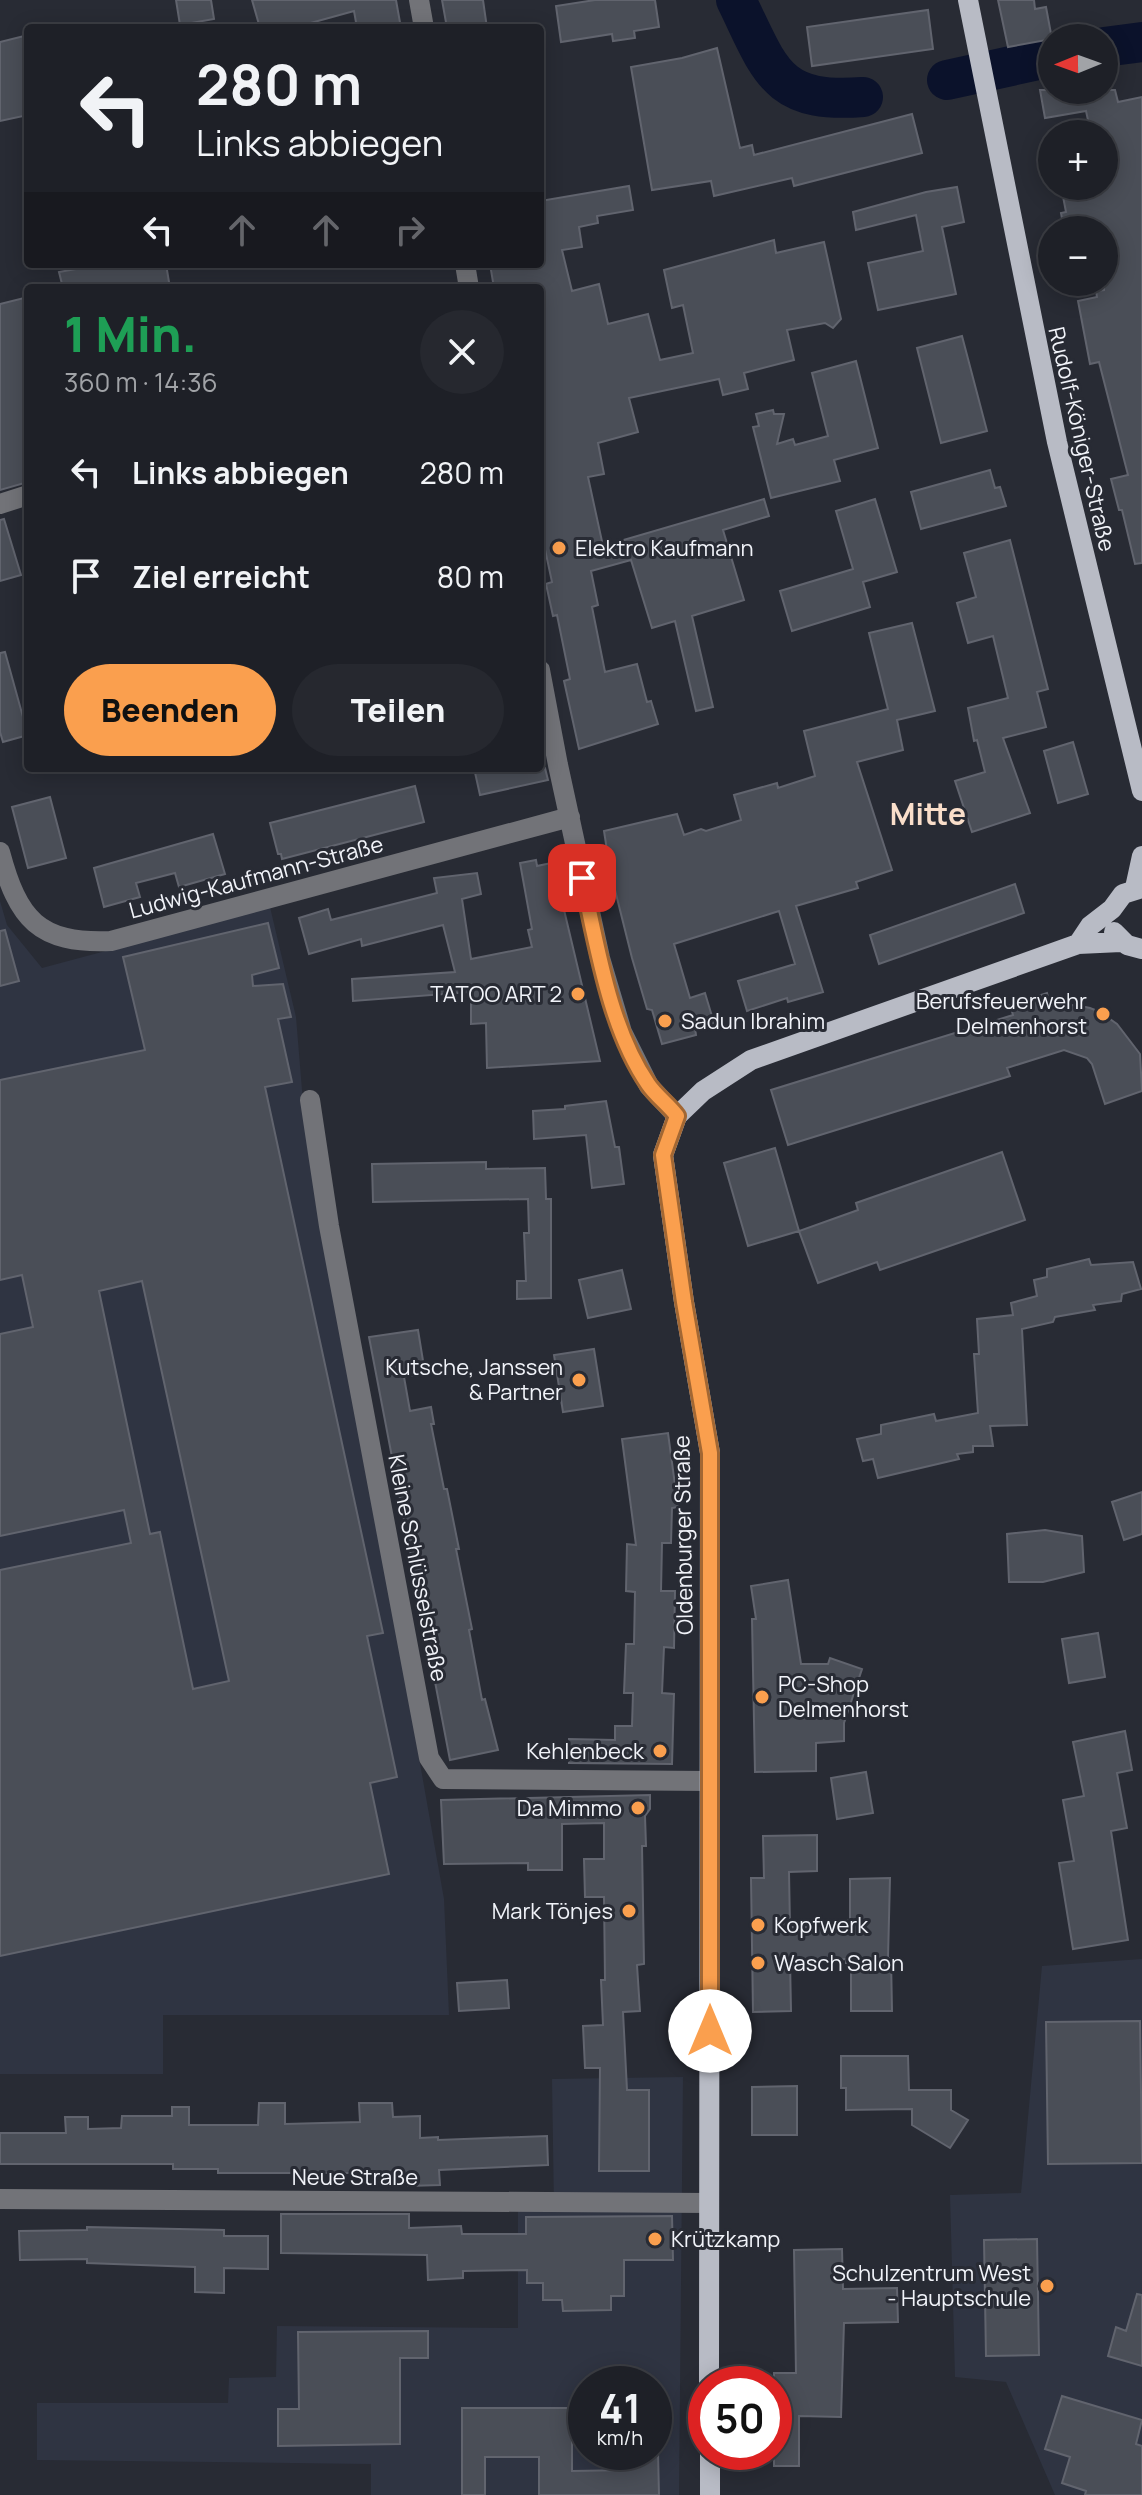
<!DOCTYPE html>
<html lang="de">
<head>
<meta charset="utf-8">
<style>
  body { margin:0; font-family:Manrope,sans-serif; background:#26282f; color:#f1f3f6; height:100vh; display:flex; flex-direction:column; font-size:30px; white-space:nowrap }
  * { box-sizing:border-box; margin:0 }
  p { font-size:26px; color:#a1a3a7 }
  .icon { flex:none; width:44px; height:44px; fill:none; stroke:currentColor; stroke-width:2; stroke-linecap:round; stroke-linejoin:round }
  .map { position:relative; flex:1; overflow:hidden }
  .sheet { position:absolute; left:24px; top:284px; width:520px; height:488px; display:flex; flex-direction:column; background:#1e2027; border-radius:8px; box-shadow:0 4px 20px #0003,0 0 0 2px #3c3e44 }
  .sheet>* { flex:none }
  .guide { position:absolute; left:24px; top:24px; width:520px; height:244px; border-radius:8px; box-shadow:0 4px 20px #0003,0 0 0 2px #3c3e44; background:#1e2027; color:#f1f3f6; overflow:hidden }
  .needle { width:52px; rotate:269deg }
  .tools { position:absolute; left:1038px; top:24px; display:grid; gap:16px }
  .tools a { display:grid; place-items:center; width:80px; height:80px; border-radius:50%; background:#1e2027; box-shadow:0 4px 20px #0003,0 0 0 2px #3c3e44; font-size:40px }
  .speed { position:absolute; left:568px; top:2366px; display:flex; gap:16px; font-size:40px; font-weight:700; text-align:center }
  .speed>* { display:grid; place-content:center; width:104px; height:104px; border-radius:50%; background:#1e2027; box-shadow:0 4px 20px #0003,0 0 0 2px #3c3e44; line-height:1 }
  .speed small { font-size:20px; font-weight:400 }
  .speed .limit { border:12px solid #d22; background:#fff; color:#111 }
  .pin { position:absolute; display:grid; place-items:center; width:68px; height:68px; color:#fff; margin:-34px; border-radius:16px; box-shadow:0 4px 12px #0006 }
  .me { position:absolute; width:88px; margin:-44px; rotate:0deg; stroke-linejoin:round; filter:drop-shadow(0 0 6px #0008) }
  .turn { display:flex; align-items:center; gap:28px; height:168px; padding:0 40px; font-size:36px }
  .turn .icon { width:104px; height:104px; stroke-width:2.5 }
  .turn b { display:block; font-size:56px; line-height:68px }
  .lanes { display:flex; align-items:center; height:76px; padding:0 40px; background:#0003; justify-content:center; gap:40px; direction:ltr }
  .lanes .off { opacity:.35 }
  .round { display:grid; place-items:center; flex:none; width:84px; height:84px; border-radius:42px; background:#26282f }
  .summary { display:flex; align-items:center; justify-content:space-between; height:136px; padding:0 40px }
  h1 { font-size:48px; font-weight:800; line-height:60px; color:#1e9e55 }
  .cta { display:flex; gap:16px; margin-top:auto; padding:16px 40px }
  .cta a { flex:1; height:92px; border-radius:48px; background:#fa9f4e; color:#111; font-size:32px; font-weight:800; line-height:92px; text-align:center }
  .cta a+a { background:#26282f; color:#f1f3f6 }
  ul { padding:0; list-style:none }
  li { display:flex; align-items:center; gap:24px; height:104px; padding:0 40px }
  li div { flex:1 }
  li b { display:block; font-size:30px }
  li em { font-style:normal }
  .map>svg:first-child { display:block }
  .built { fill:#2f3442; fill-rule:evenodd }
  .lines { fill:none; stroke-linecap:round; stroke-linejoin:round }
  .river { stroke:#0b122b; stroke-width:40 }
  .building { fill:#4a4e57; stroke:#61646e; stroke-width:2; fill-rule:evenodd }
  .minor { stroke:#727378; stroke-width:20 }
  .major { stroke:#b8bbc5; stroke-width:20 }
  .route-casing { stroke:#a26733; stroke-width:20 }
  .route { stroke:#fa9f4e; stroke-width:14 }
  .poi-dot { fill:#fa9f4e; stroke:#282b34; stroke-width:3 }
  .labels { text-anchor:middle; stroke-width:6; stroke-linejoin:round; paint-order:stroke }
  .street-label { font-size:22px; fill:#f1f3f9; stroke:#282b34 }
  .poi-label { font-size:22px; fill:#f1f3f9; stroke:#282b34; text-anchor:end }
  .district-label { font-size:30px; font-weight:bold; fill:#f9deca; stroke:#282b34 }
</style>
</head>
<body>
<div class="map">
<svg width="1142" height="2495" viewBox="0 0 1142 2495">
  <rect width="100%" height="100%" fill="#282b34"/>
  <path class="built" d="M0,901L7,925L42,968L270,907L296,1017L303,1102L444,1899L449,2015H163V2074H0Z
    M1142,1959V2495H1055L1006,2382L955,2377L950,2195L1021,2193L1042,1966Z
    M683,2077L679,2495H371V2464L37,2460V2403H228L229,2378L276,2377L277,2326L518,2328V2209H554L552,2079ZM586,2384H654V2452H586Z"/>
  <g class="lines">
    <path class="river" d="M736,0C770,69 775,104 863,97
      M1104,47L1142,42
      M947,80L1052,57"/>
  </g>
  <path class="building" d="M176,0H211L214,19L180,25Z
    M252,0H396L401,28H357L354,11L307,24L308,28H260Z
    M442,0H483L487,28H447Z
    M595,0H655L659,27L634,31L635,38L613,41L612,34L561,42L556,6Z
    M998,0H1034L1035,9L1046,7L1052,39L1008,47Z
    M928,10L933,49L812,66L807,27Z
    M28,35V115L0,121V42Z
    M717,48L740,148L752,145L754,155L912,114L922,153L794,186L792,178L714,196L711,181L652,190L631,67L682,58Z
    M1040,90H1115L1118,102L1142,97V563L1135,564L1122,510H1119L1111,479L1128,475L1099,362L1090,364L1078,301L1097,297L1096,291L1104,290V230H1064L1061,213L1066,212L1061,186H1104V134H1091L1086,111L1045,118Z
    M629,186L633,210L597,216L598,223L579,227L582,247L562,250L572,291L599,284L608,324L648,314L660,360L693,353L683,305L672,308L664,270L774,240L776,253L824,242L841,319L833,328L825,323L787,330L794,360L744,373L748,389L723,395L719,379L629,398L638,432L598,443L604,474L588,477L603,546L764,499L769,516L723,530L744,600L692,616L713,707L696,711L675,621L652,628L631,560L591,571L598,605L592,607L605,672L637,664L647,702L651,701L658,724L579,749L564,681L570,679L557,615L553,616L546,584L552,582L540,526V288H494L490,264H540V201Z
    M957,187L964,222L942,227L956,294L878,310L868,263L923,251L916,215L856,230L853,212L926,192Z
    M90,264H166L170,288H63L59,272L87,267Z
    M28,297V482L0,490V304Z
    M962,336L987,431L941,443L917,348Z
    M856,361L878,448L834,460L840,481L771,498L753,427L759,426L756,414L773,410L774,414H784L777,444L793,439L795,445L828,436L812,373Z
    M990,470L995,488L1000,487L1006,506L921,529L911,492Z
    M875,499L897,572L863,582L870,607L792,631L780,591L853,569L836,511Z
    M4,519L21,575L0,581V520Z
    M1010,540L1048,689L1037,692L1046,727L1003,738L1030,813L972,832L955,781L985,772L977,740L974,741L968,708L1008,698L993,636L968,643L957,603L976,597L964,553Z
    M912,623L935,711L897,720L903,750L857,762L892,870L856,882L858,888L796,906L823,992L788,1002L787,998L747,1011L738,981L795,964L779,911L674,944L690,998L705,993L714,1023L695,1028L696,1035L662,1044L652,1010L647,1009L632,958L610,870L604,831L677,814L684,835L701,829L706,831L741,820L734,795L777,783L778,788L815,776L804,731L888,709L869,633Z
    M5,652L28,735L3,742L0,732V653Z
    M1073,742L1088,794L1058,803L1044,751Z
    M474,768H545L548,780L480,795Z
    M415,786L424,822L282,859L281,854H278L270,823Z
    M50,797L66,858L28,868L12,807Z
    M213,834L225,874L179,887L175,873L136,883L140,897L104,907L94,868Z
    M536,860L537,866L556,862L560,893L600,1061L487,1068L486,1023L471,1024V992L353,1001L352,979L455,972L443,925L362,946L361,939L309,954L299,918L328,909L331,920L437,893L434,878L477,873L481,894L462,899L471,959L532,947L528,930L532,929L520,863Z
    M1015,884L1024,913L879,964L870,935Z
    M268,923L279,968L252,975L253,986L283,984L291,1017L278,1019L292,1082L265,1087L383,1633L367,1636L397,1777L370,1783L389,1874L0,1956V1570L131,1543L124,1510L0,1536V1334L33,1327L22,1275L0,1280V1080L145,1050L123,957ZM142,1281L229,1681L193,1689L160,1532L150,1534L99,1291Z
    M5,930L19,981L0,986V931Z
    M1047,993L1050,1006L1076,1005L1090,1008L1100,1012L1117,1024L1140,1054L1142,1091L1105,1104L1092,1064L1087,1058L1064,1050L1007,1068L1010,1076L788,1145L771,1090L1013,1015L1010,1005Z
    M606,1101L615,1147H619L624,1184L592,1188L586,1135L534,1139L533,1111L565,1109V1106Z
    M775,1148L799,1231L748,1246L724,1163Z
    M1002,1152L1025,1220L880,1270L877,1262L818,1283L799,1231L858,1210L856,1203Z
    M486,1162V1169L545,1168L546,1199H551V1298L517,1299V1281H526L524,1233H529L528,1199L373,1202L372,1164Z
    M1089,1259L1091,1265L1133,1262L1141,1289L1122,1294L1121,1301L1093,1305L1095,1310L1055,1317L1053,1322L1022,1329L1027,1425L990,1426L993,1446H973V1452L957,1454L959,1459L878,1478L873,1459L863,1461L857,1439L881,1434V1425L934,1414L936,1421L978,1413L974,1354H979L977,1319L1013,1315L1011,1303L1037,1296L1034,1280L1047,1277V1269Z
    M622,1270L631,1309L588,1318L579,1280Z
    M418,1330L425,1373L404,1377L410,1411L431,1407L434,1424H431L444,1489H447L459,1549H456L472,1629L469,1630L482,1700L485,1699L498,1750L450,1760L369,1337Z
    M594,1349L603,1406L563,1412L554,1355Z
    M668,1433L678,1507L672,1508L671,1543H662L661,1591H675L674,1648L664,1647L662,1693L674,1694L672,1764L569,1763V1739L615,1740V1726H632L633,1693H624L626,1644H634L635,1592L626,1591L627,1544L636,1545L622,1439Z
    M1142,1492V1534L1124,1540L1112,1502Z
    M1045,1530L1082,1536L1084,1572L1043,1582H1009L1007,1534Z
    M788,1580L801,1664H828L830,1658L862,1669L844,1723V1741L816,1743V1771L755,1772L752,1619H756L751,1586Z
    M1098,1633L1105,1677L1069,1683L1062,1639Z
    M1125,1731L1132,1770L1117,1773L1127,1828L1111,1831L1128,1940L1073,1949L1059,1863L1074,1861L1063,1800L1084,1796L1073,1742Z
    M866,1772L873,1813L837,1819L831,1778Z
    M650,1795V1809L645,1816L646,1846H642L644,1964L637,1965L640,2011L623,2012L627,2090H649V2171H599L600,2068H585L583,2026L603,2025L601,1980H605L604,1897H585L584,1859H604V1823L562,1824V1870H528V1863L444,1864L441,1800Z
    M817,1835V1871L789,1872L790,1927H846V1920H850V1879L890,1878L888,1958H891L892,2011H851V1963H846V1959L790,1960L791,2011L753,2012L751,1878H764L763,1836Z
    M507,1980L509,2008L459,2011L457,1983Z
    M1140,2021L1142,2163L1048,2164L1046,2022Z
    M841,2056H908L909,2090H951V2110L968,2120L950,2148L912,2125V2109L846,2110V2088H841Z
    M797,2086V2135H752V2087Z
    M259,2103H285V2124L360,2122L359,2103H392L393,2117L420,2116V2138L438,2137V2140L547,2136L548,2165L439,2170L440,2185L408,2186V2176H360V2173H218V2169H173V2164H0V2133H66L65,2117H88V2129L121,2128L122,2116H172V2107H189V2125H258Z
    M281,2214H409V2228L461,2226L462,2234H526V2217L672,2216L673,2260H624V2296H611V2310L563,2311L562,2300H543V2283H527V2270L463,2271V2278L428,2280L427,2255L281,2253Z
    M87,2227L224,2230V2236H268V2269L224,2268V2293L195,2292V2267L87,2263V2259L20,2260L19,2231L87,2230Z
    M1037,2239L1039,2355L986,2356L984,2240Z
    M842,2249L843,2289L897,2288L898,2322L844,2323L841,2417L799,2416V2466H774V2373H796L794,2250Z
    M1137,2294L1142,2295V2366L1108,2356L1116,2327L1126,2331Z
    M428,2331V2358H400V2444L278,2446V2409H299L298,2332Z
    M1062,2396L1142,2420L1136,2444L1142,2446V2495H1085L1086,2491L1062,2483L1070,2457L1045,2449Z
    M462,2408H572V2471L630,2470L629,2452H658L659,2495H539V2457H485V2495H462Z"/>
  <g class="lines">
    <path class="minor" d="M419,0L424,28
      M465,264L469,288
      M0,504L28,495
      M540,670L558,765L600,958L622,1032L649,1086L677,1116
      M0,852C18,919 38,944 111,941L570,817
      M310,1100L329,1226L429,1758L443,1779L709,1781
      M0,2199L709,2203"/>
    <path class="major" d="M968,0L1057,442L1142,791
      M1135,888L1142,856
      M1114,932L1127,945L1142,949
      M1078,944L1090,926L1112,909L1123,894L1142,888
      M709,2384L710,1453L684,1302L663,1155L677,1116L703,1091L751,1060L1078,944L1121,942
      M710,2452V2495"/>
  </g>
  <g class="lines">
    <defs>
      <path id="route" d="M582,878C597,944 609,1027 648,1084C656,1096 668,1104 677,1116L663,1155L684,1302L710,1453V2031"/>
    </defs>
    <use href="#route" class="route-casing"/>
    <use href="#route" class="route"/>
  </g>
  <g class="poi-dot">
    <circle cx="559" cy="548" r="8"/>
    <circle cx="578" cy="994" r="8"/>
    <circle cx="1103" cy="1014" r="8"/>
    <circle cx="665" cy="1021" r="8"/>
    <circle cx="579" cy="1380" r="8"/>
    <circle cx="762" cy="1697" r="8"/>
    <circle cx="660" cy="1751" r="8"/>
    <circle cx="638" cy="1808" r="8"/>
    <circle cx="629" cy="1911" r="8"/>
    <circle cx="758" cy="1925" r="8"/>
    <circle cx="758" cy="1963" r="8"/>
    <circle cx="655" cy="2239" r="8"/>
    <circle cx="1047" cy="2286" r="8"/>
  </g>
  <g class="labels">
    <g class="street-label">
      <text transform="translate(1082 439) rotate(77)" y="8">Rudolf-Königer-Straße</text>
      <text transform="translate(256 877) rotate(-15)" y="8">Ludwig-Kaufmann-Straße</text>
      <text transform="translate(683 1535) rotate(-91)" y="8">Oldenburger Straße</text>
      <text transform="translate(418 1568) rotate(79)" y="8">Kleine Schlüsselstraße</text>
      <text x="355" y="2185">Neue Straße</text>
    </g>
    <g class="poi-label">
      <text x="575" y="556" text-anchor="start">Elektro Kaufmann</text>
      <text x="562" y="1002">TATOO ART 2</text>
      <text x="1087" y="1009">Berufsfeuerwehr<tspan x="1087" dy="25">Delmenhorst</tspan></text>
      <text x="681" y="1029" text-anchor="start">Sadun Ibrahim</text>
      <text x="563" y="1375">Kutsche, Janssen<tspan x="563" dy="25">&amp; Partner</tspan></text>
      <text x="778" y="1692" text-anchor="start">PC-Shop<tspan x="778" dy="25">Delmenhorst</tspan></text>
      <text x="644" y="1759">Kehlenbeck</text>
      <text x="622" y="1816">Da Mimmo</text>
      <text x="613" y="1919">Mark Tönjes</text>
      <text x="774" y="1933" text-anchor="start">Kopfwerk</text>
      <text x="774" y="1971" text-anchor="start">Wasch Salon</text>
      <text x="671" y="2247" text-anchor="start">Krützkamp</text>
      <text x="1031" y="2281">Schulzentrum West<tspan x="1031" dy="25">- Hauptschule</tspan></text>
    </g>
    <g class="district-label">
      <text x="928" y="825">Mitte</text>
    </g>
  </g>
</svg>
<div class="tools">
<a><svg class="needle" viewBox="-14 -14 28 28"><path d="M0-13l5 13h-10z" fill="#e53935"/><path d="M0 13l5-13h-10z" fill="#a1a3a7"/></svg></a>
<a>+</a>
<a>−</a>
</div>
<div class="speed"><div>41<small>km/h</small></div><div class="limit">50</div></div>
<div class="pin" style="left:582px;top:878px;background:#d93025"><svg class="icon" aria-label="arrive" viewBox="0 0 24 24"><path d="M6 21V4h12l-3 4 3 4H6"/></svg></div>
<svg class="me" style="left:710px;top:2031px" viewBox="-20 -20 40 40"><circle r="19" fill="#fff"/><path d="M0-13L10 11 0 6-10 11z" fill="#fa9f4e"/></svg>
<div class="guide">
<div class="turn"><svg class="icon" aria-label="left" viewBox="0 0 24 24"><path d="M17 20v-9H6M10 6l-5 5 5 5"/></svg><div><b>280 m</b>Links abbiegen</div></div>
<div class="lanes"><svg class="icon" aria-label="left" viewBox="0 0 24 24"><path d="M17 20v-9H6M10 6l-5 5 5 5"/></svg><svg class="icon off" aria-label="ahead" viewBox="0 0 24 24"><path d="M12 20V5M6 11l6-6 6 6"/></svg><svg class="icon off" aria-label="ahead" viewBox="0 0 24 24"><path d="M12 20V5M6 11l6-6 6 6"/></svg><svg class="icon off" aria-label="right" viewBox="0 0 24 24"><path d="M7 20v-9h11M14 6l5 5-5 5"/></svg></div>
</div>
<section class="sheet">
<div class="summary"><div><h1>1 Min.</h1><p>360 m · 14:36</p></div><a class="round"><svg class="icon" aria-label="close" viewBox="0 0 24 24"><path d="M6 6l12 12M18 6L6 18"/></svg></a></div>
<ul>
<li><svg class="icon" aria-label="left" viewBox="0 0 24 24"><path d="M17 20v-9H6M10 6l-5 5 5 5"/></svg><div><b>Links abbiegen</b></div><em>280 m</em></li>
<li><svg class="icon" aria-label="arrive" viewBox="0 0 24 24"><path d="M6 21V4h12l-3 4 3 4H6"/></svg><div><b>Ziel erreicht</b></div><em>80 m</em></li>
</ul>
<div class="cta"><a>Beenden</a><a>Teilen</a></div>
</section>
</div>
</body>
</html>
